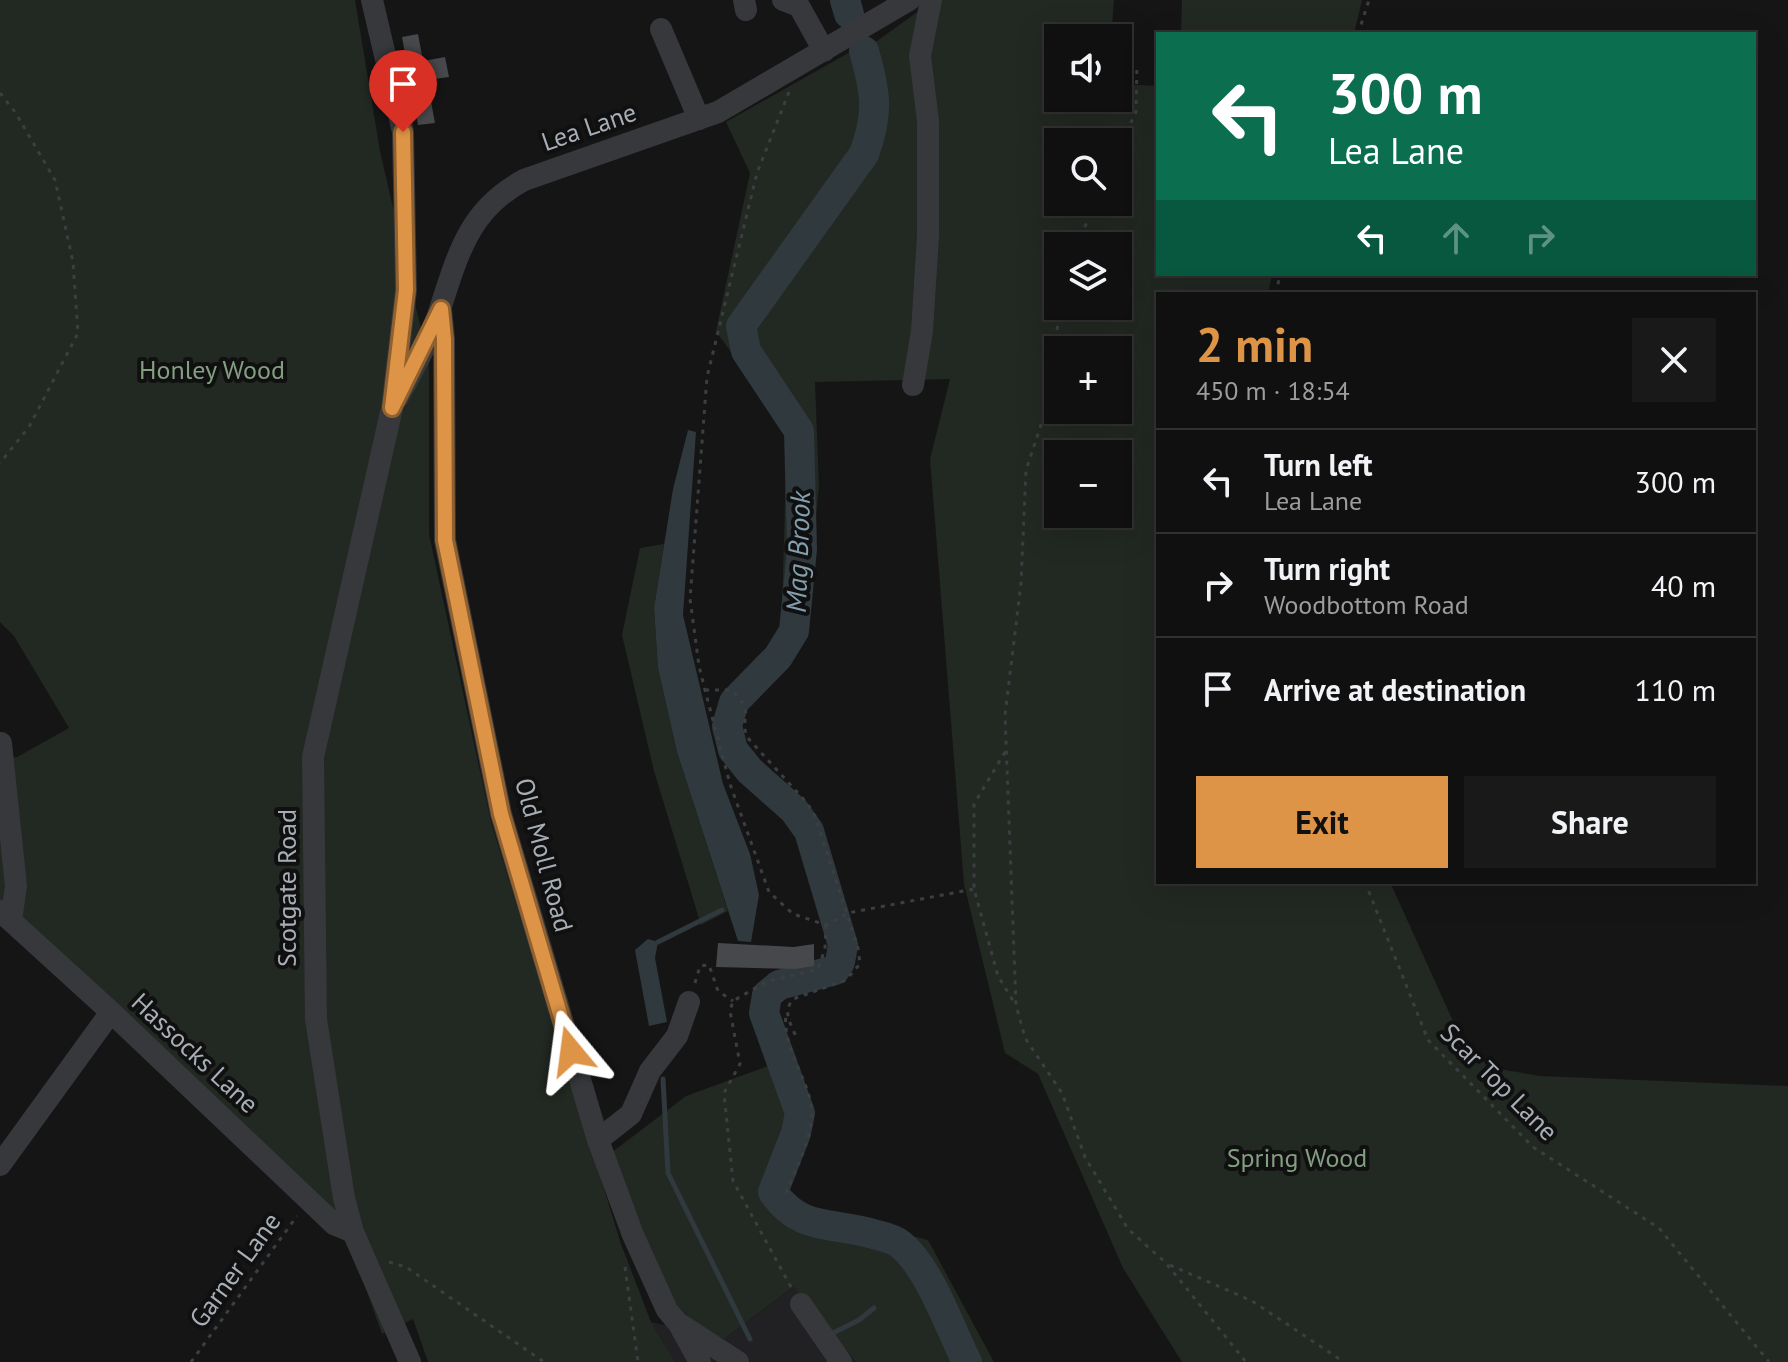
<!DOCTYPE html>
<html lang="en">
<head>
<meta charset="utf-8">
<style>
  body { margin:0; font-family:"PT Sans",sans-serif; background:#191919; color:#f1f3f6; height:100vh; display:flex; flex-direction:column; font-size:30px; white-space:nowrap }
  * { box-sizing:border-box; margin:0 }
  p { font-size:26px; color:#9c9d9f }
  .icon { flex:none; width:44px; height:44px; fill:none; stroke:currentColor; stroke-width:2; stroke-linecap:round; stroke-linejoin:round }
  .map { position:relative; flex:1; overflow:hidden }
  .panel { position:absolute; left:1156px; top:292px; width:600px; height:592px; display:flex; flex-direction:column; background:#101010; border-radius:0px; box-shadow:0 8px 32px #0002,0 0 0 2px #303030 }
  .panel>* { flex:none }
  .hud { position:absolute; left:1156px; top:32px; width:600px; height:244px; border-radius:0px; box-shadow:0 8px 32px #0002,0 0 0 2px #303030; background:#0b6e4f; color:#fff; overflow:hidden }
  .controls { position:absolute; left:1044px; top:24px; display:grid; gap:16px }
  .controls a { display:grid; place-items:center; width:88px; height:88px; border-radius:0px; background:#101010; box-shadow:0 8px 32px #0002,0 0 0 2px #303030; font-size:40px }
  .pin { position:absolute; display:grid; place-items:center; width:68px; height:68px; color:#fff; margin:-82px -34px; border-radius:50% 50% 50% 0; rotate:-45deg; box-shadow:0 0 8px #0007 }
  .pin .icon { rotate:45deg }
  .me { position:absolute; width:88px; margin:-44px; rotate:344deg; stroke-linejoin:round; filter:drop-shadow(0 0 6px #0008) }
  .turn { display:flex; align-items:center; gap:28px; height:168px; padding:0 40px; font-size:36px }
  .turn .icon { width:104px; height:104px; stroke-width:2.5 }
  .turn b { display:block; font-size:56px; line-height:68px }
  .lanes { display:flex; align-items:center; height:76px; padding:0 40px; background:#0003; justify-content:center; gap:40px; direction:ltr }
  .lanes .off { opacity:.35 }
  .round { display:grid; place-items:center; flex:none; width:84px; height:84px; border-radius:0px; background:#191919 }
  .headline { display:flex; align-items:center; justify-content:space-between; height:136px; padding:0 40px }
  h1 { font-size:48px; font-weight:600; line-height:60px; color:#de9446 }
  .primary-button { display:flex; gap:16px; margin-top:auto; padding:16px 40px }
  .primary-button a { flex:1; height:92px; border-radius:0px; background:#de9446; color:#111; font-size:32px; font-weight:600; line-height:92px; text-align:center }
  .primary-button a+a { background:#191919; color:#f1f3f6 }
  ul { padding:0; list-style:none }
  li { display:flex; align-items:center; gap:24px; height:104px; padding:0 40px; border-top:2px solid #303030 }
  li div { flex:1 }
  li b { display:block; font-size:30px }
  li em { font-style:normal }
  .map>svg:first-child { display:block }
  .built { fill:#212123 }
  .green { fill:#222822; fill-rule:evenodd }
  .water { fill:#30393e }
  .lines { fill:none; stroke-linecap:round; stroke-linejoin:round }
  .stream { stroke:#30393e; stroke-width:5 }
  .river { stroke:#30393e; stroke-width:30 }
  .building { fill:#47484b }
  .path { stroke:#3c3f42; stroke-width:3; stroke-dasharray:4 6; stroke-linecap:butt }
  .minor { stroke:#36383b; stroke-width:22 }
  .route-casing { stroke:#90602e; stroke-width:20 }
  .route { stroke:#de9446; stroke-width:14 }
  .labels { text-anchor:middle; stroke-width:8; stroke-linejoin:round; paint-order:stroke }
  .street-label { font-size:26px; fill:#a8aeb5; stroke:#101011 }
  .park-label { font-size:26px; fill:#849e81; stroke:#101011 }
  .water-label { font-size:28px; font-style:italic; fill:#839fad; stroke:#101011 }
</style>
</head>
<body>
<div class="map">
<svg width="1788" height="1362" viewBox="0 0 1788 1362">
  <rect width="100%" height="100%" fill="#151516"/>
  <path class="built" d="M793,1287L856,1362H675L651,1322L724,1339Z"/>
  <path class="green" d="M0,0H355L380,151L429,364V534L491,822L621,1244L651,1322L675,1362H428L413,1319L382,1334L354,1255L320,1198L0,903V759L17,757L69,728L14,636L0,622Z
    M934,0H1114L1111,38H1058V98H1118V84L1158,86V274H1272L1268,294H1158V882H1390L1463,1043L1505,1070L1540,1076L1788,1086V1362H1182L1123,1268L1038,1074L1005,1053L964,884L930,459L950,379L815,382L819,486L804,644L781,645L787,432L716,331L750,173L726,122L850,52L877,41ZM1058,142H1118V202H1058ZM1058,246H1118V306H1058ZM1058,350H1118V410H1058ZM1058,454H1118V514H1058Z
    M1182,0H1362L1354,34H1181Z
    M664,544L654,608L658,668L677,752L728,911L701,925L654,771L622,635L640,548Z
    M790,1058L806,1110L803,1132L781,1193L787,1203L928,1240L994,1362H856L793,1287L724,1339C656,1315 631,1217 607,1156L686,1096Z"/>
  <path class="water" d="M688,430L696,432L683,615L723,784L750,854L759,895L751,942L738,941L677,752L658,668L654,608L673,489Z
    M648,939L658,942L655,958L667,1022L649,1026L635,950Z"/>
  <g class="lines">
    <path class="stream" d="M658,942L722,910
      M663,1079L668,1173L750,1339
      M831,1334L859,1320L874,1308"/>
    <path class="river" d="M845,0L849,14
      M864,51C876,93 879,113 864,154L741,326L746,351L799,431L802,549L794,631L778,657L734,702L727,726L733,750L750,771L794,810L809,831L843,945L840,962L835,970L779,985L767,995L764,1013L800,1113L796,1133L773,1192C801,1233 834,1221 877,1235C885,1237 894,1239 900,1244C930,1268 949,1327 967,1362"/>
  </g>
  <path class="building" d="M418,34L423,61L445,57L449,77L427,80L435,123L418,125L402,37Z
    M718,943L794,947L814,944V966L795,969L716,967Z"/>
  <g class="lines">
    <path class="path" d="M1358,34L1369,0
      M789,92L757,173L707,377L690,599L699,666L705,690L730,784L769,892L793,914L826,925L848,913L974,889
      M0,93L15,112L55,180L73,262L78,333L29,427L0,463
      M1118,150L1136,112L1137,64
      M1078,246L1094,202
      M1276,294L1280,274
      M1060,306L1048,404L1026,470L1021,583L1005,715L1016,1005L1025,1038L1062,1093L1085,1157L1128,1229L1166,1263L1246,1362
      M705,690H731C755,713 741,711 746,736L807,803L815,816L858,948L860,964L846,980L793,999C782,1013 791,1023 796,1037
      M1005,752L974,804V889L998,976L1015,1004
      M1365,882L1428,1040L1533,1147L1659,1228L1769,1362
      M695,983L700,966L709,965L718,991L733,1001
      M786,1193C796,1167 816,1133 811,1104C805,1074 782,1045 786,1014
      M389,1262L406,1267L544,1362
      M1170,1265L1252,1301L1344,1362
      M625,1267L638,1362
      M791,1287L733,1181L724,1093L740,1064L730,1011L733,1001L766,982L818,969L825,949L826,925
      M191,1362L297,1216"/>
    <path class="minor" d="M372,0L403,132L406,290L392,408L313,757L316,1019L344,1198L353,1232L410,1362
      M744,0L746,10
      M783,0L799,6L824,51
      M661,29L699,119
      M441,309L444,339L445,540L501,814L598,1140L633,1235L667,1310L678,1323L738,1362
      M913,385L922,331L928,236V121L920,56L931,0
      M398,397C414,369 432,336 441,306C459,251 470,209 524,180L718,112L909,0
      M1,743L16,886L11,921
      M0,911L111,1012L334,1224L353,1232
      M598,1140L631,1114L650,1071L677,1036L689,1002
      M0,1165L111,1012
      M801,1304L841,1362
      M681,1328L700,1362"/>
  </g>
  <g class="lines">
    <defs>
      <path id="route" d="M403,132L406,290L392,408L441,309L444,339L445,540L501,814L571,1051"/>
    </defs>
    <use href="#route" class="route-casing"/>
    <use href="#route" class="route"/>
  </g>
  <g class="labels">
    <g class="street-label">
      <text transform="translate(589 127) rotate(-19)" y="9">Lea Lane</text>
      <text transform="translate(544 855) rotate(75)" y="9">Old Moll Road</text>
      <text transform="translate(287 888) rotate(-90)" y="9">Scotgate Road</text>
      <text transform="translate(195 1053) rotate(43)" y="9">Hassocks Lane</text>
      <text transform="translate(1499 1082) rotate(45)" y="9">Scar Top Lane</text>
      <text transform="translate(235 1270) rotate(-54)" y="9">Garner Lane</text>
    </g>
    <g class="park-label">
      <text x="212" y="379">Honley Wood</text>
      <text x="1297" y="1167">Spring Wood</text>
    </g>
    <g class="water-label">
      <text transform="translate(798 552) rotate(-88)" y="10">Mag Brook</text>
    </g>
  </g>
</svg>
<div class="controls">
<a><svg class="icon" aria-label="sound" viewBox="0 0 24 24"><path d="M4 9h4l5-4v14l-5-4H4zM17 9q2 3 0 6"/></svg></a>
<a><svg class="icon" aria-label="search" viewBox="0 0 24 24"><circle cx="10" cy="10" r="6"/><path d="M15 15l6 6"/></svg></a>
<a><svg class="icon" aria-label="layers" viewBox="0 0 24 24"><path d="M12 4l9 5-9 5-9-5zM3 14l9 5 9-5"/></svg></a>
<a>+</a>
<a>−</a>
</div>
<div class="pin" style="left:403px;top:132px;background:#d93025"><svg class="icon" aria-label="arrive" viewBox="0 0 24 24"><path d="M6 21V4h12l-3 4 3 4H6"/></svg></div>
<svg class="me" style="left:571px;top:1051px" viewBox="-20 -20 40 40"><path d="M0-17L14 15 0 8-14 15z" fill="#de9446" stroke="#fff" stroke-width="4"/></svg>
<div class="hud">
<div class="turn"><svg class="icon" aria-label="left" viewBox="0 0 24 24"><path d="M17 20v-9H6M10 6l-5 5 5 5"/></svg><div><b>300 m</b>Lea Lane</div></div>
<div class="lanes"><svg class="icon" aria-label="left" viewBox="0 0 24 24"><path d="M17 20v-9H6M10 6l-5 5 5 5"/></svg><svg class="icon off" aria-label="ahead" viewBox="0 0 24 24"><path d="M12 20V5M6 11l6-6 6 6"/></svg><svg class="icon off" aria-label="right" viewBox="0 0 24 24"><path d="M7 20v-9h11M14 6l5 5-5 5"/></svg></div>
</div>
<section class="panel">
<div class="headline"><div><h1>2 min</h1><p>450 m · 18:54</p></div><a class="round"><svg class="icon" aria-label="close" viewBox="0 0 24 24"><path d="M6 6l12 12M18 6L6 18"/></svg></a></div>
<ul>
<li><svg class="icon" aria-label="left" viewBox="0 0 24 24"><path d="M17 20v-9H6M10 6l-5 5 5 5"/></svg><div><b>Turn left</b><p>Lea Lane</p></div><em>300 m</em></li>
<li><svg class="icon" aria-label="right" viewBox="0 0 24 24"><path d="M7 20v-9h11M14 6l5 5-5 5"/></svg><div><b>Turn right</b><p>Woodbottom Road</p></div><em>40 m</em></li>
<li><svg class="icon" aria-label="arrive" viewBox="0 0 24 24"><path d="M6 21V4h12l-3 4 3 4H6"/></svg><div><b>Arrive at destination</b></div><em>110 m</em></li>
</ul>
<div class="primary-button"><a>Exit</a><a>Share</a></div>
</section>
</div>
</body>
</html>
